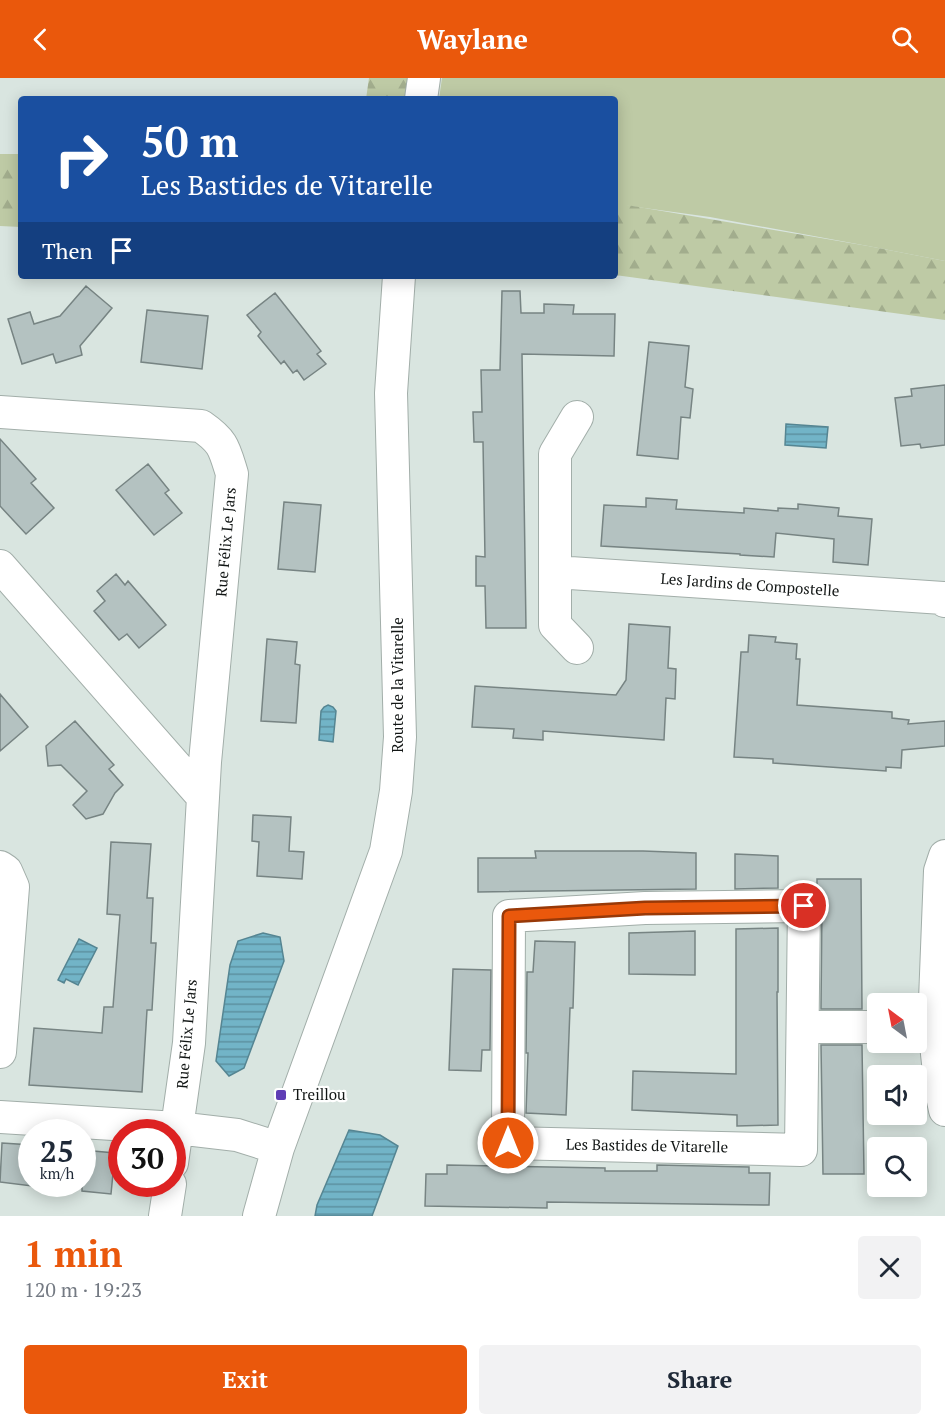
<!DOCTYPE html>
<html lang="en">
<head>
<meta charset="utf-8">
<style>
  body { margin:0; font-family:"PT Serif",serif; background:#f2f2f3; color:#1f2937; height:100vh; display:flex; flex-direction:column; font-size:22px; white-space:nowrap }
  * { box-sizing:border-box; margin:0 }
  p { font-size:20px; color:#747a83 }
  .icon { flex:none; width:33px; height:33px; fill:none; stroke:currentColor; stroke-width:2; stroke-linecap:round; stroke-linejoin:round }
  .map { position:relative; height:1138px; overflow:hidden }
  .drawer { display:flex; flex-direction:column; background:#fff; flex:1 }
  .drawer>* { flex:none }
  .guide { position:absolute; left:18px; top:18px; width:600px; height:183px; border-radius:6px; box-shadow:0 3px 15px #0003; background:#1a4fa0; color:#fff; overflow:hidden }
  .needle { width:39px; rotate:328deg }
  .controls { position:absolute; left:867px; top:915px; display:grid; gap:12px }
  .controls a { display:grid; place-items:center; width:60px; height:60px; border-radius:6px; background:#fff; box-shadow:0 3px 15px #0003; font-size:30px }
  .speed { position:absolute; left:18px; top:1041px; display:flex; gap:12px; font-size:30px; font-weight:700; text-align:center }
  .speed>* { display:grid; place-content:center; width:78px; height:78px; border-radius:50%; background:#fff; box-shadow:0 3px 15px #0003; line-height:1 }
  .speed small { font-size:15px; font-weight:400 }
  .speed .limit { border:9px solid #d22; background:#fff; color:#111 }
  .pin { position:absolute; display:grid; place-items:center; width:51px; height:51px; color:#fff; margin:-26px; border:3px solid #fff; border-radius:50%; box-shadow:0 2px 6px #0007 }
  .me { position:absolute; width:66px; margin:-33px; rotate:0deg; stroke-linejoin:round; filter:drop-shadow(0 0 4px #0008) }
  .turn { display:flex; align-items:center; gap:21px; height:126px; padding:0 24px; font-size:27px }
  .turn .icon { width:78px; height:78px; stroke-width:2.5 }
  .turn b { display:block; font-size:42px; line-height:51px }
  .then { display:flex; align-items:center; height:57px; padding:0 24px; background:#0003; gap:12px; font-size:22px }
  .round { display:grid; place-items:center; flex:none; width:63px; height:63px; border-radius:6px; background:#f2f2f3 }
  .overview { display:flex; align-items:center; justify-content:space-between; height:102px; padding:0 24px }
  h1 { font-size:36px; font-weight:700; line-height:45px; color:#ea580c }
  .primary-button { display:flex; gap:12px; margin-top:auto; padding:12px 24px }
  .primary-button a { flex:1; height:69px; border-radius:6px; background:#ea580c; color:#fff; font-size:24px; font-weight:700; line-height:69px; text-align:center }
  .primary-button a+a { background:#f2f2f3; color:#1f2937 }
  header { display:flex; justify-content:space-between; align-items:center; height:78px; padding:0 24px; background:#ea580c; color:#fff; font-size:27px; font-weight:700 }
  .map>svg:first-child { display:block }
  .grass { fill:#becaa5 }
  .forest { fill:url(#forest-firs) }
  .water { fill:url(#water-rules); stroke:#558592; stroke-width:1.5 }
  .building { fill:#b4c2c1; stroke:#778483; stroke-width:1.5 }
  .lines { fill:none; stroke-linecap:round; stroke-linejoin:round }
  .minor-casing { stroke:#a2aea9; stroke-width:34 }
  .minor { stroke:#fff; stroke-width:32 }
  .route-casing { stroke:#983908; stroke-width:15 }
  .route { stroke:#ea580c; stroke-width:10 }
  .poi-dot { fill:#5f3db5; stroke:#fff; stroke-width:2 }
  .labels { text-anchor:middle; stroke-width:4.5; stroke-linejoin:round; paint-order:stroke }
  .street-label { font-size:15px; fill:#121615; stroke:#fff }
  .poi-label { font-size:15px; fill:#121615; stroke:#fff; text-anchor:start }
</style>
</head>
<body>
<header><svg class="icon" aria-label="back" viewBox="0 0 24 24"><path d="M15 5l-7 7 7 7"/></svg>Waylane<svg class="icon" aria-label="search" viewBox="0 0 24 24"><circle cx="10" cy="10" r="6"/><path d="M15 15l6 6"/></svg></header>
<div class="map">
<svg width="945" height="1138" viewBox="0 0 945 1138">
  <defs>
    <pattern id="forest-firs" width="22" height="20" patternUnits="userSpaceOnUse" patternTransform="scale(1.5)"><rect width="22" height="20" fill="#becaa5"/><path d="M5 1l3.5 6h-7zM16 11l3.5 6h-7z" fill="#a2ad8d"/></pattern>
    <pattern id="water-rules" width="6" height="5" patternUnits="userSpaceOnUse" patternTransform="scale(1.5)"><rect width="6" height="5" fill="#72b4c7"/><path d="M0 2.5h6" fill="none" stroke="#5c91a0"/></pattern>
  </defs>
  <rect width="100%" height="100%" fill="#d9e5e0"/>
  <path class="grass" d="M442,0H945V183L868,168L710,139L615,126V21H439Z"/>
  <path class="forest" d="M369,0H418L416,21H366Z
    M0,76H21V149L0,148Z
    M615,125L868,168L945,183V242L615,197Z"/>
  <path class="water" d="M786,346L828,349L826,370L785,367Z
    M328,627L333,629L336,633L333,664L319,662L321,633L324,629Z
    M263,855L280,859L284,883L244,990L229,998L216,983L230,887L238,863Z
    M79,861L97,870L78,907L66,901L64,905L58,902Z
    M349,1052L380,1057L398,1068L372,1138H315L317,1127Z"/>
  <path class="building" d="M86,208L112,230L80,268L82,277L56,285L53,276L22,286L8,241L30,234L34,246L60,238Z
    M502,213H520L521,235H544V226L574,227L573,236H615L614,278L522,276L526,550H486L485,508H476V478L485,479L483,364H474L473,334H482L481,292H500Z
    M275,215L321,273L317,276L326,286L304,302L297,292L293,295L284,283L281,286L258,258L261,254L247,237Z
    M147,232L208,238L202,291L141,284Z
    M649,264L689,268L685,309L693,311L690,340L681,339L678,381L637,377Z
    M945,307V367L921,370L920,366L901,368L895,320L912,318L911,311Z
    M0,361L36,401L31,405L54,430L26,456L0,428Z
    M148,386L169,412L165,415L182,435L154,457L116,412Z
    M646,420L677,422L676,431L744,435V430L778,433V430L798,431V426L839,430L838,438L872,441L868,487L833,484L834,461L776,455L774,479L740,477V476L601,468L604,427L646,429Z
    M284,424L321,427L315,494L278,491Z
    M116,496L125,507L128,503L166,547L139,570L127,556L119,562L94,533L105,523L97,513Z
    M629,546L670,549L668,590L676,591L675,621L666,620L664,662L543,653V662L513,660L514,651L472,649L475,608L616,617L626,602Z
    M749,557L776,559L775,564L797,566L796,581H800L797,627L892,634V640L909,642L908,646L945,643V668L902,672L901,690L886,689V693L773,685V681L734,679L741,574H748Z
    M267,561L297,564L295,586L300,587L296,645L261,643Z
    M0,616L28,649L0,673Z
    M75,643L114,687L109,691L123,707L115,715L103,736L86,741L73,727L87,713L61,687L48,688L46,668Z
    M253,737L291,739L289,773L304,774L302,801L257,798L259,764L252,763Z
    M111,764L151,766L147,820H153L151,865H156L152,932H147L142,1014L29,1007L34,950L102,955L104,929H113L120,837L107,836Z
    M535,773H643L696,775V811L478,814V780H536Z
    M735,776L778,778V810L735,811Z
    M817,801H861L862,931H821L822,828L820,820L817,816Z
    M778,850V914H777L778,1047L737,1048V1037L632,1032L633,993L736,996V851Z
    M695,853V897L629,896V855Z
    M535,863L575,864L573,930H570L566,1037L526,1035L528,975H526L527,894H533Z
    M453,891L491,892L490,972H482L481,993L449,992Z
    M821,967H862L864,1096H823Z
    M2,1065L32,1067V1108L0,1104Z
    M82,1072L115,1075L111,1116L82,1113Z
    M447,1087L605,1090V1093H657V1087L749,1089V1095H770L769,1127L547,1124V1130L425,1128L426,1096H447Z"/>
  <g class="lines">
    <defs>
      <path id="minor" d="M421,21L424,0
        M0,334L201,348C224,364 224,370 232,396L205,684L189,965L172,1085
        M0,488L203,719
        M555,494L943,520L945,523
        M577,570L555,547V376L577,339
        M945,778L940,793L934,948L941,1013L945,1032
        M0,789L6,793L13,809L0,974
        M804,828L801,1072L508,1065L509,838L645,830Z
        M803,949H878
        M0,1039L177,1050L237,1057L278,1070
        M165,1138L170,1106
        M259,1138L278,1070L386,773L396,713L400,659L391,315L399,198"/>
    </defs>
    <use href="#minor" class="minor-casing"/>
    <use href="#minor" class="minor"/>
  </g>
  <g class="lines">
    <defs>
      <path id="route" d="M508,1065L509,838L645,830L804,828"/>
    </defs>
    <use href="#route" class="route-casing"/>
    <use href="#route" class="route"/>
  </g>
  <rect class="poi-dot" x="275" y="1011" width="12" height="12" rx="3"/>
  <g class="labels">
    <g class="street-label">
      <text transform="translate(226 464) rotate(-85)" y="5">Rue Félix Le Jars</text>
      <text transform="translate(750 507) rotate(4)" y="5">Les Jardins de Compostelle</text>
      <text transform="translate(398 607) rotate(-90)" y="5">Route de la Vitarelle</text>
      <text transform="translate(187 956) rotate(-85)" y="5">Rue Félix Le Jars</text>
      <text transform="translate(647 1068) rotate(1)" y="5">Les Bastides de Vitarelle</text>
    </g>
    <g class="poi-label">
      <text x="293" y="1022">Treillou</text>
    </g>
  </g>
</svg>
<div class="controls">
<a><svg class="needle" viewBox="-14 -14 28 28"><path d="M0-13l5 13h-10z" fill="#e53935"/><path d="M0 13l5-13h-10z" fill="#747a83"/></svg></a>
<a><svg class="icon" aria-label="sound" viewBox="0 0 24 24"><path d="M4 9h4l5-4v14l-5-4H4zM17 9q2 3 0 6"/></svg></a>
<a><svg class="icon" aria-label="search" viewBox="0 0 24 24"><circle cx="10" cy="10" r="6"/><path d="M15 15l6 6"/></svg></a>
</div>
<div class="speed"><div>25<small>km/h</small></div><div class="limit">30</div></div>
<div class="pin" style="left:804px;top:828px;background:#d93025"><svg class="icon" aria-label="arrive" viewBox="0 0 24 24"><path d="M6 21V4h12l-3 4 3 4H6"/></svg></div>
<svg class="me" style="left:508px;top:1065px" viewBox="-20 -20 40 40"><circle r="17" fill="#ea580c" stroke="#fff" stroke-width="3"/><path d="M0-11L8 9 0 5-8 9z" fill="#fff"/></svg>
<div class="guide">
<div class="turn"><svg class="icon" aria-label="right" viewBox="0 0 24 24"><path d="M7 20v-9h11M14 6l5 5-5 5"/></svg><div><b>50 m</b>Les Bastides de Vitarelle</div></div>
<div class="then">Then<svg class="icon" aria-label="arrive" viewBox="0 0 24 24"><path d="M6 21V4h12l-3 4 3 4H6"/></svg></div>
</div>
</div>
<section class="drawer">
<div class="overview"><div><h1>1 min</h1><p>120 m · 19:23</p></div><a class="round"><svg class="icon" aria-label="close" viewBox="0 0 24 24"><path d="M6 6l12 12M18 6L6 18"/></svg></a></div>
<div class="primary-button"><a>Exit</a><a>Share</a></div>
</section>
</body>
</html>
